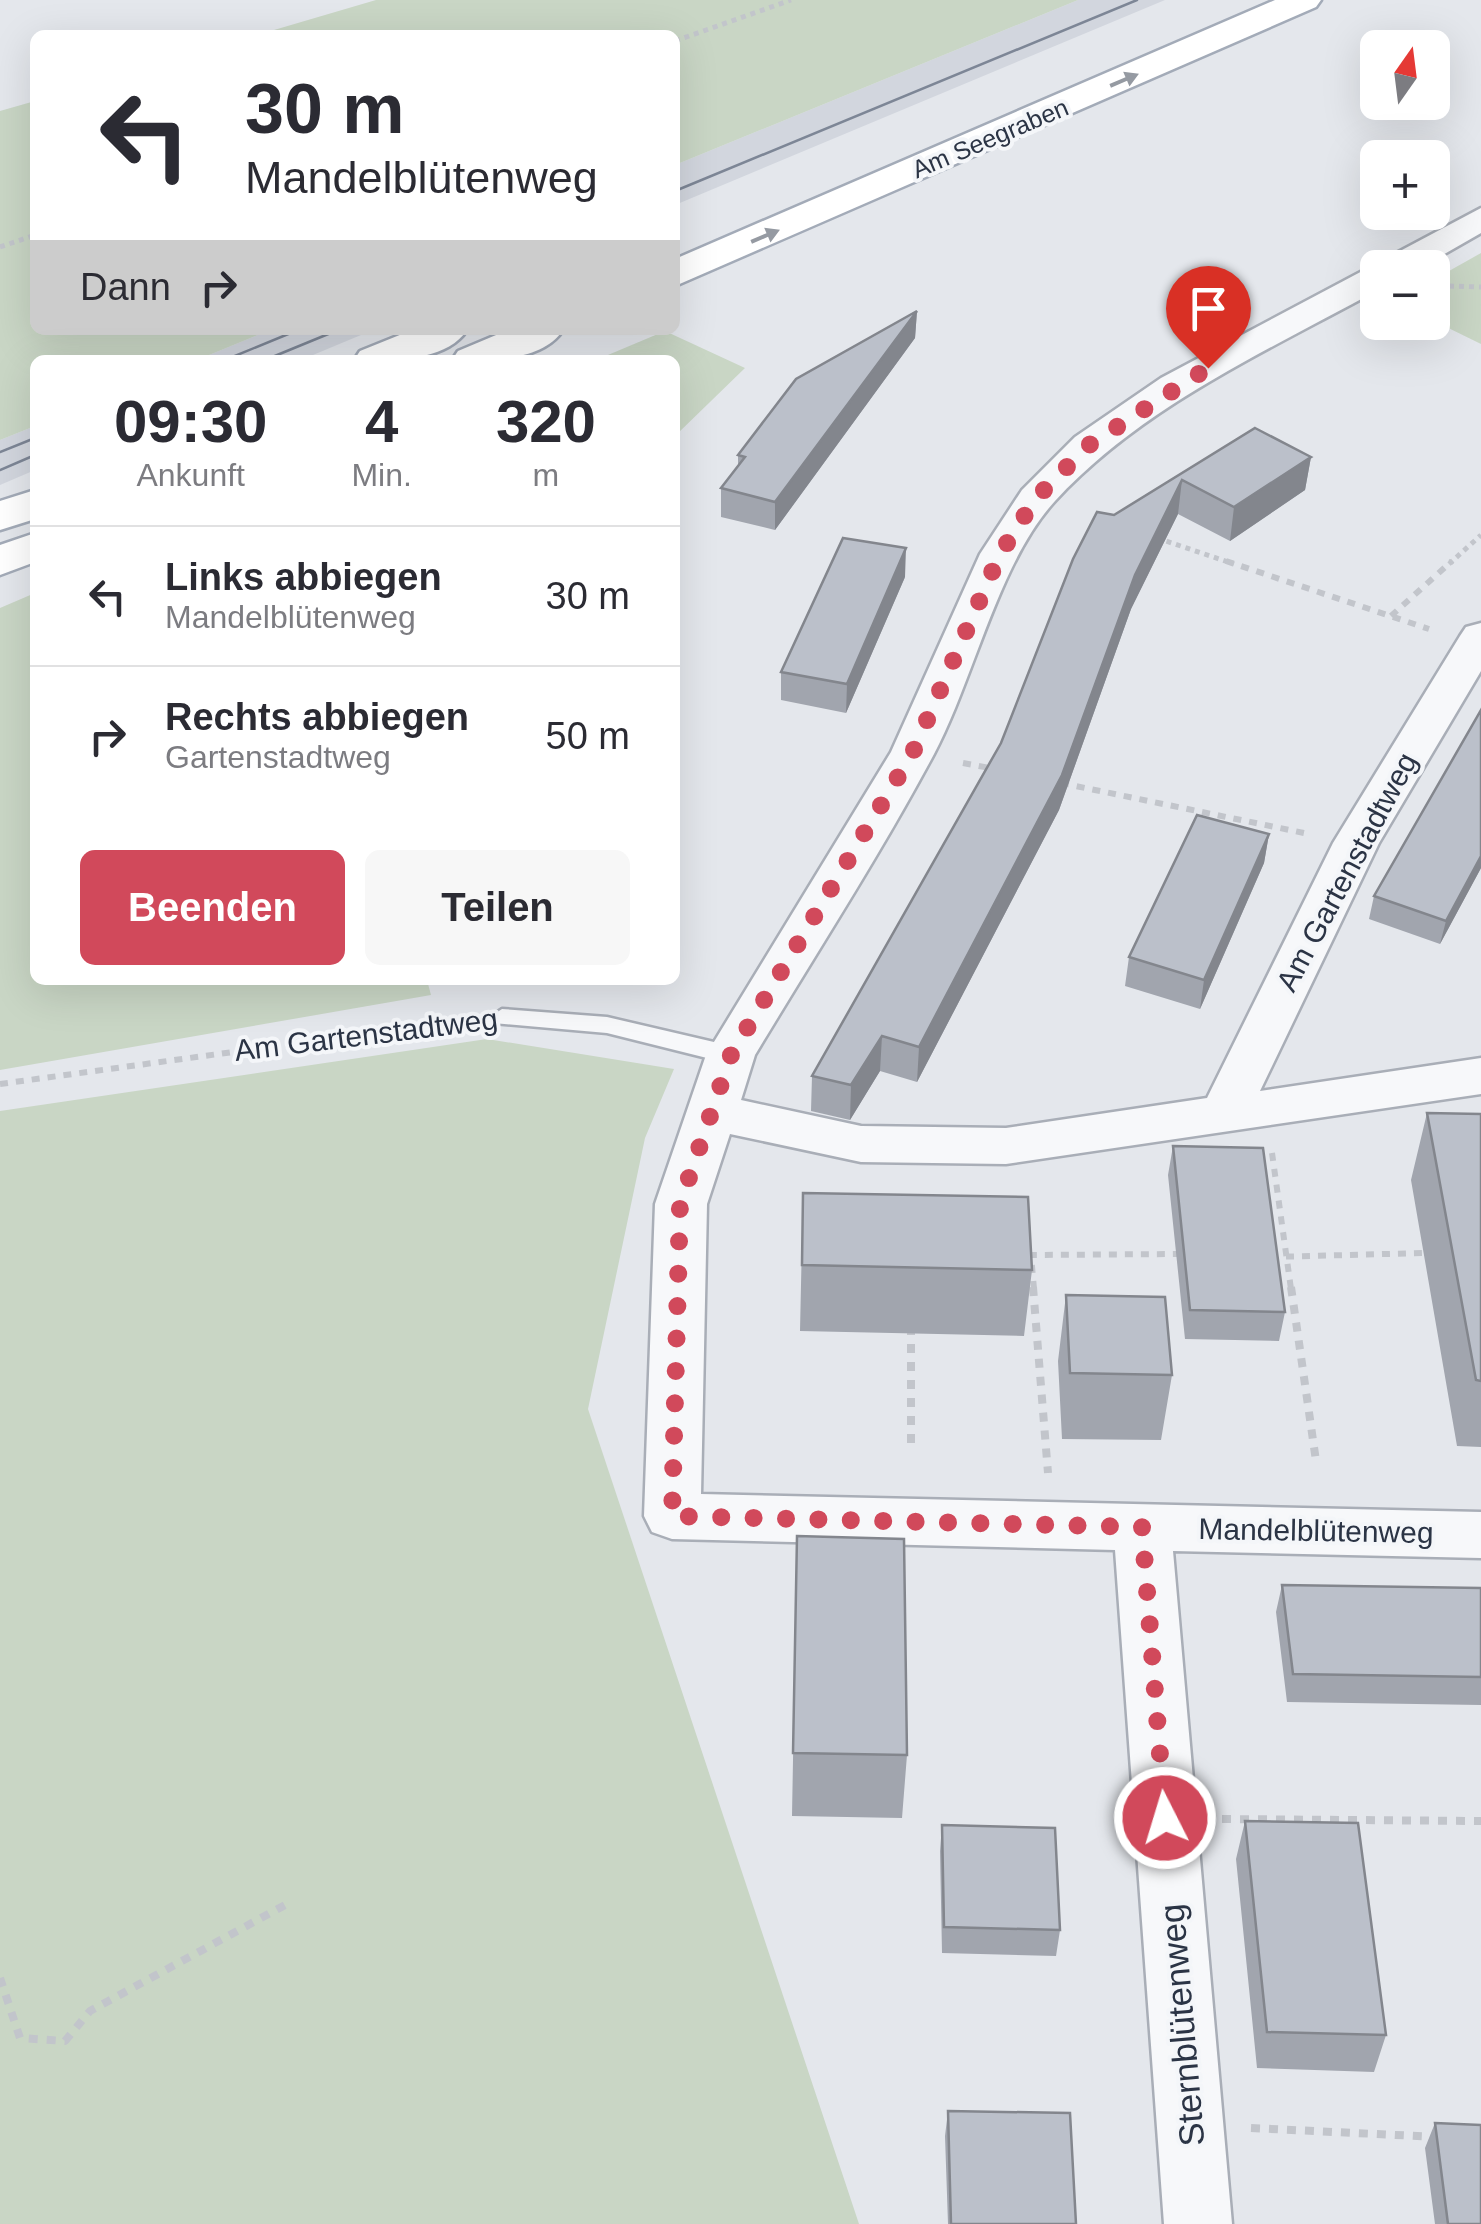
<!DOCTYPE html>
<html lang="de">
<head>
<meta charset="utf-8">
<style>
  body { margin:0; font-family:Arial,sans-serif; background:#f7f7f7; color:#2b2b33; height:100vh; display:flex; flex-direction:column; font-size:38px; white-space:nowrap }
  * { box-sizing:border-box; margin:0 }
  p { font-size:32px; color:#7c7c81 }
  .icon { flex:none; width:55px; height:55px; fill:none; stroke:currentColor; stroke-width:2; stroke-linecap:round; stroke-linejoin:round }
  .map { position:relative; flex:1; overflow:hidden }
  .drawer { position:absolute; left:30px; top:355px; width:650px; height:630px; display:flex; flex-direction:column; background:#fff; border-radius:15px; box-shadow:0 10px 40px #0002 }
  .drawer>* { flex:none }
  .hud { position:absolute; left:30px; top:30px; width:650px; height:305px; border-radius:15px; box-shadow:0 10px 40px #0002; background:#fff; color:#2b2b33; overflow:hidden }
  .needle { width:65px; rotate:14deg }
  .tools { position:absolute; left:1360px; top:30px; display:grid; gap:20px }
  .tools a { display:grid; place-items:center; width:90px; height:90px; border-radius:15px; background:#fff; box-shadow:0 10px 40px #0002; font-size:50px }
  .pin { position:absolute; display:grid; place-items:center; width:85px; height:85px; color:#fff; margin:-102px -42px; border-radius:50% 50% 50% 0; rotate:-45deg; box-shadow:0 0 10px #0007 }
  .pin .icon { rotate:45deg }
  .me { position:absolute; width:110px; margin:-55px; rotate:355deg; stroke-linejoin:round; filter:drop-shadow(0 0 8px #0008) }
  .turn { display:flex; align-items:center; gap:35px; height:210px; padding:0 50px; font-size:45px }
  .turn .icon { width:130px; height:130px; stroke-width:2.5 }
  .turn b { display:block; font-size:70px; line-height:85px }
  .then { display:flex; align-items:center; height:95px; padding:0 50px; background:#0003; gap:20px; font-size:38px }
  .eta { display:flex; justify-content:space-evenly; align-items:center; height:170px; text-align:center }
  .eta b { font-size:60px; font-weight:700; line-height:70px }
  .button { display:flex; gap:20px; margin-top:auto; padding:20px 50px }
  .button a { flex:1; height:115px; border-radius:15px; background:#d1495b; color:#fff; font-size:40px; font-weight:700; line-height:115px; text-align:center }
  .button a+a { background:#f7f7f7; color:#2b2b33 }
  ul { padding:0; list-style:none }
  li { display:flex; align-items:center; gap:30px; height:140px; padding:0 50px; border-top:2px solid #e1e1e2 }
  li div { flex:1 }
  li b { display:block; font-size:38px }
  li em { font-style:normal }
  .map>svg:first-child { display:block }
  .built { fill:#d2d6de }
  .green { fill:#c9d6c5 }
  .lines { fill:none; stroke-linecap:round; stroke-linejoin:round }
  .lane-casing { stroke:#a9aeb7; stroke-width:5 }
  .street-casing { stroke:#a9aeb7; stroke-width:5 }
  .primary-casing { stroke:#a3abb8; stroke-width:5 }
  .path-far2 { stroke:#c2c5cb; stroke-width:5; stroke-dasharray:5 5; stroke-linecap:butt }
  .path-far1 { stroke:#c2c5cb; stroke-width:6; stroke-dasharray:8 8; stroke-linecap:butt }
  .path { stroke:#c2c5cb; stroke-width:8; stroke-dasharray:9 9; stroke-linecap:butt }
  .lane { fill:#f7f8fa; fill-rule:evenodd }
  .street { fill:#f7f8fa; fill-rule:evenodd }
  .primary { fill:#fff; fill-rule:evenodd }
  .tram { stroke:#7d8696; stroke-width:2.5 }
  .wall { fill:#a1a5ae }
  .shaded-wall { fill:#83868d }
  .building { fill:#bbc0ca; stroke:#83868d; stroke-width:2.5 }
  .oneway { fill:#959aa2 }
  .route { stroke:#d1495b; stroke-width:18; stroke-dasharray:0 32.4 }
  .labels { text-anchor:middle; stroke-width:8; stroke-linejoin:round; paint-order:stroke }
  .far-street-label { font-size:25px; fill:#2b3445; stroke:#f4f6f9 }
  .street-label { font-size:30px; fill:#2b3445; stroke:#f4f6f9 }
  .near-street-label { font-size:35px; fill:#2b3445; stroke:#f4f6f9 }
</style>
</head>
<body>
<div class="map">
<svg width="1481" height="2224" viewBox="0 0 1481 2224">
  <rect width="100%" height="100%" fill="#e4e7ec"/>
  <path class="built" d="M1078,0H1165L675,205V165Z
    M270,330H373L301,360H197Z
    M35,426V470L0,485V440Z"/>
  <path class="green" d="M376,0H1078L675,165V35H257Z
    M35,101V330H270L197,360H35V426L0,440V111Z
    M1481,253V344L1432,320L1433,280Z
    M665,331L745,368L675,436V360H596Z
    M35,593V980H427L431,995L0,1070V608Z
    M487,1039L674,1069L645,1138L588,1409L859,2224H0V1111Z"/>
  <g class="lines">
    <defs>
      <path id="lane" d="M502,1009L607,1017L731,1046L743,1055L731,1064L607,1033L493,1023L490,1017Z"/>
      <path id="street" d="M1481,208V233L1420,268H1378V290C1265,352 1143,406 1055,501C998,563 974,679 934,754C879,857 815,955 755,1055L741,1100L861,1126L1006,1128L1207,1098L1333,843L1460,636L1466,627L1481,623V671L1379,843L1260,1091L1481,1058V1094L1006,1164L861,1162L730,1134L707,1204L701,1494L1481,1512V1558L1173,1551L1232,2224H1164L1115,1550L672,1539L652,1532L644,1516L655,1204L706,1055L891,752L980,554L1022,490L1075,437L1161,378Z"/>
      <path id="primary" d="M1275,0H1321L1316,7L675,286V259Z
        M412,330H467C445,363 390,360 354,360L360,351Z
        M508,330H563C541,363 487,360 452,360L458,351Z
        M35,490V519L0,530V501Z
        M35,533V562L0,575V545Z"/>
    </defs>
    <use href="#lane" class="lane-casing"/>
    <use href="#street" class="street-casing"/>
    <use href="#primary" class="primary-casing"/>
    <path class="path-far2" d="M675,41L791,0
      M0,247L35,235
      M1449,286L1481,287
      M1157,538L1234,564
      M1449,564L1481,535"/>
    <path class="path-far1" d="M1226,561L1429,629
      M1391,616L1452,561
      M963,763L995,769
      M1061,783L1309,834
      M0,1084L466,1020
      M1272,1153L1291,1289
      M1270,1257L1424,1253
      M1034,1289L1031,1255L1177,1254"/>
    <path class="path" d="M1033,1287L1048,1473
      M1291,1287L1316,1461
      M911,1326V1452
      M1222,1819L1481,1821
      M0,1978L20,2038L65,2041L90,2011L285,1905
      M1251,2128L1438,2137"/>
    <use href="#lane" class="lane"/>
    <use href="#street" class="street"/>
    <use href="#primary" class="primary"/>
    <path class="tram" d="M675,191L1137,0
      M225,360L298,330
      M265,360L338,330
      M0,452L35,438
      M0,470L35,455"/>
  </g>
  <path class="wall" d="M917,311L915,338L775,530L721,517V488L738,466V455Z
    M1255,428L1311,457L1305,490L1230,541L1178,514L1131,609L1059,810L917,1082L880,1071L850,1120L811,1111L812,1076L1001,743L1114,515Z
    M905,577L846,713L781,700V672Z
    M1269,834L1264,863L1200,1009L1125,986L1129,957Z
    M1481,868L1440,944L1369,919L1374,896Z
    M1427,1113L1481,1114V1447L1457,1446L1411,1180Z
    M1173,1146L1285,1312L1279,1341L1185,1339L1168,1175Z
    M803,1193L1032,1270L1024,1336L800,1331Z
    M1066,1295L1172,1375L1161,1440L1062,1439L1058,1361Z
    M797,1536L907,1755L902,1818L792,1816Z
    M1282,1585L1481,1588V1705L1287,1702L1276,1612Z
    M1245,1821L1386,2035L1374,2072L1257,2068L1236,1859Z
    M942,1825L1060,1930L1056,1956L942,1953L940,1851Z
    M948,2111L1076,2224H948L945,2136Z
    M1435,2123L1481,2224H1435L1425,2148Z"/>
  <path class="shaded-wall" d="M917,311L915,338L775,530V502Z
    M1311,457L1305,490L1230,541L1234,507Z
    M1182,480L1178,514L1131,609L1059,810L917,1082L919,1047L1135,575Z
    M906,548L905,577L846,713L847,684Z
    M679,777V806L675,811V781Z
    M1269,834L1264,863L1200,1009L1204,980Z
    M1481,856V868L1440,944L1446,921Z
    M882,1036L880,1071L850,1120L851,1085Z"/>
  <path class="building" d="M917,311L775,502L721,488L745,457L738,455L796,379Z
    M1255,428L1311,457L1234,507L1182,480L1135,575L1062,775L919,1047L882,1036L851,1085L812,1076L1001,743L1073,559L1097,512L1114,515Z
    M843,538L906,548L847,684L781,672Z
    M1481,710V856L1446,921L1374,896Z
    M1197,815L1269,834L1204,980L1129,957Z
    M1427,1113L1481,1114V1381L1476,1380Z
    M1173,1146L1263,1148L1285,1312L1190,1310Z
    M803,1193L1028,1197L1032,1270L802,1265Z
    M1066,1295L1165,1297L1172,1375L1070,1373Z
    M797,1536L904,1539L907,1755L793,1753Z
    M1282,1585L1481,1588V1677L1293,1674Z
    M1245,1821L1358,1823L1386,2035L1267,2032Z
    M942,1825L1055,1828L1060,1930L944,1927Z
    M948,2111L1070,2113L1076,2224H951Z
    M1435,2123L1481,2125V2224H1448Z"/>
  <defs><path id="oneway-solid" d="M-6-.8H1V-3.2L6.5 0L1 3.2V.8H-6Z" transform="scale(2.5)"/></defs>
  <g class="oneway">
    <use href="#oneway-solid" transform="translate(1124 80) rotate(-23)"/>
    <use href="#oneway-solid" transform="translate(765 236) rotate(-23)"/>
  </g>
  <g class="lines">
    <path class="route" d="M1165,1818L1142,1527L672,1516L680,1204L731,1055L913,752L1000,554L1036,498L1089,445L1208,368"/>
  </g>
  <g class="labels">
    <g class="far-street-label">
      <text transform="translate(990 138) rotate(-23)" y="9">Am Seegraben</text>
    </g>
    <g class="street-label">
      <text transform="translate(1347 872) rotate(-62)" y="10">Am Gartenstadtweg</text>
      <text transform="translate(366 1035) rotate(-7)" y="10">Am Gartenstadtweg</text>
      <text transform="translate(1316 1531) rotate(1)" y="10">Mandelblütenweg</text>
    </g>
    <g class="near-street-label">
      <text transform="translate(1182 2025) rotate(-95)" y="12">Sternblütenweg</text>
    </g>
  </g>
</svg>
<div class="tools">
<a><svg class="needle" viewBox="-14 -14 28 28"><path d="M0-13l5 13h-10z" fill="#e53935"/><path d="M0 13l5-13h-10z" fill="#7c7c81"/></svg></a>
<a>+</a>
<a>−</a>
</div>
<div class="pin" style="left:1208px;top:368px;background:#d93025"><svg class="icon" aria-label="arrive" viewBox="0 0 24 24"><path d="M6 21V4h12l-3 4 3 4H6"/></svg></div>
<svg class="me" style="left:1165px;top:1818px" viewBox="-20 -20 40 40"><circle r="17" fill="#d1495b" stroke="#fff" stroke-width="3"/><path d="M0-11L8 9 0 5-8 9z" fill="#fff"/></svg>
<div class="hud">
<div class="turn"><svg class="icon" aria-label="left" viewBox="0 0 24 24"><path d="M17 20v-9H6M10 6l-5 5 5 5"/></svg><div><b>30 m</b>Mandelblütenweg</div></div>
<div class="then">Dann<svg class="icon" aria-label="right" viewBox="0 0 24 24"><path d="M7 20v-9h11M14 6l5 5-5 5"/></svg></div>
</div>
<section class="drawer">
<div class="eta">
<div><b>09:30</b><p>Ankunft</p></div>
<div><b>4</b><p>Min.</p></div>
<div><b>320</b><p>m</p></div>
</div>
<ul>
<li><svg class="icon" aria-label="left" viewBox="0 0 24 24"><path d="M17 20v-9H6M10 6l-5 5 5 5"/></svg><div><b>Links abbiegen</b><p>Mandelblütenweg</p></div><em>30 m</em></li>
<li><svg class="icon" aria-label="right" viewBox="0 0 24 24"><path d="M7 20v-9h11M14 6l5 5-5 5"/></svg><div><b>Rechts abbiegen</b><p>Gartenstadtweg</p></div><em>50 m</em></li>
</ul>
<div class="button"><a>Beenden</a><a>Teilen</a></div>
</section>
</div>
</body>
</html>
